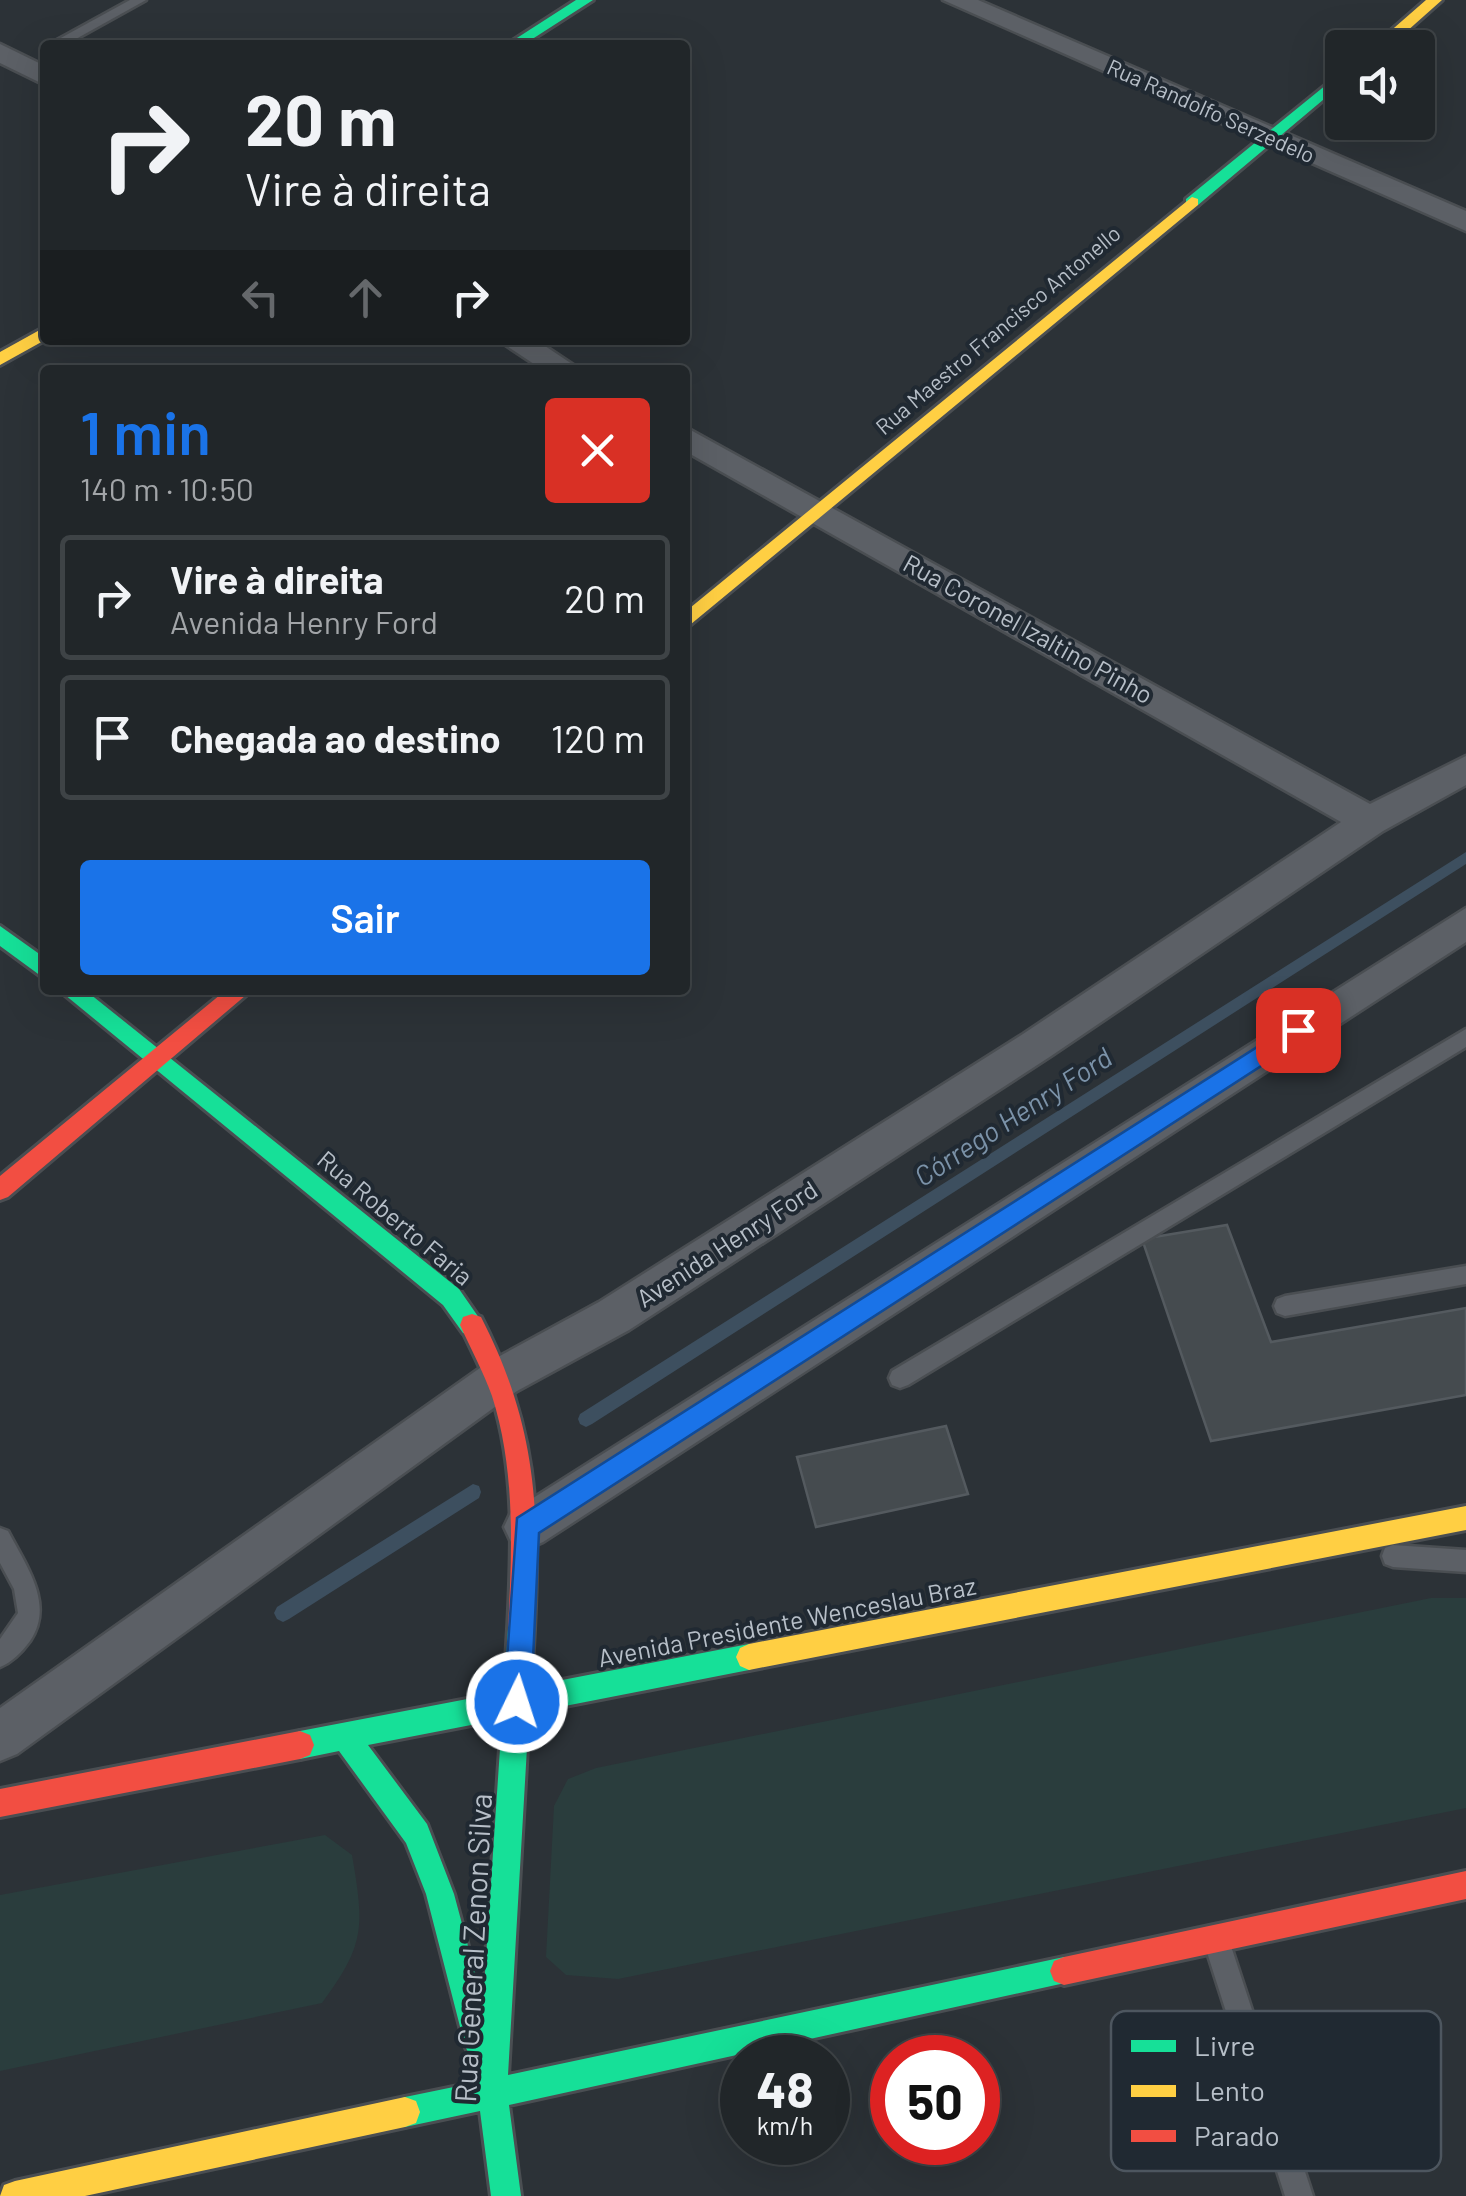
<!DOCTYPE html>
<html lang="pt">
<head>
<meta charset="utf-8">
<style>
  body { margin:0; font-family:Barlow,sans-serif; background:#292e31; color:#f1f3f6; height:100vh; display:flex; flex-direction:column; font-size:38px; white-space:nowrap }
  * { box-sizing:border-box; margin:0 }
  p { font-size:32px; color:#a2a5a8 }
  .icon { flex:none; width:55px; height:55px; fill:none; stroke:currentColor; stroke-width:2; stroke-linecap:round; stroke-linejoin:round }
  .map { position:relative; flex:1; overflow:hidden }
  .sheet { position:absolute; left:40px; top:365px; width:650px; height:630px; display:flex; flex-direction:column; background:#212629; border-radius:10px; box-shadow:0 10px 40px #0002,0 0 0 2px #3e4346 }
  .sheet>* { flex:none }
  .guide { position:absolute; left:40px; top:40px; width:650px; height:305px; border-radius:10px; box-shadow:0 10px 40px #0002,0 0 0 2px #3e4346; background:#212629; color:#f1f3f6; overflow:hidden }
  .controls { position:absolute; left:1325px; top:30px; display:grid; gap:20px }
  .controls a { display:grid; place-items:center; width:110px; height:110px; border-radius:10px; background:#212629; box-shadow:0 10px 40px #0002,0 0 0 2px #3e4346; font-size:50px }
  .speed { position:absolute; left:720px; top:2035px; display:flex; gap:20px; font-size:50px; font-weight:700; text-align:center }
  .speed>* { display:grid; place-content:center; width:130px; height:130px; border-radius:50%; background:#212629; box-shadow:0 10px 40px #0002,0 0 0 2px #3e4346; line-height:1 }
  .speed small { font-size:25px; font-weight:400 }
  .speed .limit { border:15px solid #d22; background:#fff; color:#111 }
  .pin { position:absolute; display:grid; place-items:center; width:85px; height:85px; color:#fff; margin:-42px; border-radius:20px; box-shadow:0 5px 15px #0006 }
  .me { position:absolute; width:110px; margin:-55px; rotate:4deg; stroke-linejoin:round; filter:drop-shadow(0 0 8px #0008) }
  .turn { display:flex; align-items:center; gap:35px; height:210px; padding:0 40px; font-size:45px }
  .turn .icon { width:130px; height:130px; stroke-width:2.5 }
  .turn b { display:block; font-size:70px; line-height:85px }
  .lanes { display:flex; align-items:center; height:95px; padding:0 40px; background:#0003; justify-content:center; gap:50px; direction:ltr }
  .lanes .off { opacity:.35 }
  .round { display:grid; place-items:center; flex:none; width:105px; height:105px; border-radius:10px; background:#292e31 }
  .overview { display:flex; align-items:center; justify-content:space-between; height:170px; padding:0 40px }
  h1 { font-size:60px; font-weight:600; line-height:75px; color:#1a73e8 }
  .action { display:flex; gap:20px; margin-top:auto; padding:20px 40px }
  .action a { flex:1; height:115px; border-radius:10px; background:#1a73e8; color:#fff; font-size:40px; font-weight:600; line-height:115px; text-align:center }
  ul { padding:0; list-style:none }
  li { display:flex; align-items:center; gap:30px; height:125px; margin:0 20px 15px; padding:0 20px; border:5px solid #3e4346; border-radius:10px }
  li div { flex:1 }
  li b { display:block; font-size:38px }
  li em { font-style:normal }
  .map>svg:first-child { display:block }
  .green { fill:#2a3d3d }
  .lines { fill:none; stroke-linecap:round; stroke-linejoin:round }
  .stream { fill:#3d4f5f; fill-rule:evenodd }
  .building { fill:#454b4f; stroke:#545a5f; stroke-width:2.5 }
  .lane-casing { stroke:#4a4e52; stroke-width:5 }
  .street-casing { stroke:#4a4e52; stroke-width:5 }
  .fast-casing { stroke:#4a4e52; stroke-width:6 }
  .slow-casing { stroke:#4a4e52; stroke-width:6 }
  .jam-casing { stroke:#4a4e52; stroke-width:6 }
  .lane { fill:#5c6066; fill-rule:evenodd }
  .street { fill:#5c6066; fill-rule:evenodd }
  .fast { fill:#16e098; fill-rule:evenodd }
  .slow { fill:#ffcf43; fill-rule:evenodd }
  .jam { fill:#f24e42; fill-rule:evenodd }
  .route { fill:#1a73e8; stroke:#114b97; stroke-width:2.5 }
  .labels { text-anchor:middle; stroke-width:8; stroke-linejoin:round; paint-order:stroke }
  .far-street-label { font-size:22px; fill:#b7bfc8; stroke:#202932 }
  .street-label { font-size:25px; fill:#b7bfc8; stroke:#202932 }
  .water-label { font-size:28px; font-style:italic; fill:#7b92a8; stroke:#202932 }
  .near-street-label { font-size:30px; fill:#b7bfc8; stroke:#202932 }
  .key { fill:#202932; stroke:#4d565f; stroke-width:2.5 }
  .key-label { font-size:28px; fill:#b7bfc8 }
</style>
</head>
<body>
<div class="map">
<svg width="1466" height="2196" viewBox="0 0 1466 2196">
  <rect width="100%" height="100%" fill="#2c3237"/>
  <path class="green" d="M1431,1598H1466V1808L618,1979L566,1975L546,1957L554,1806L568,1779L596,1768Z
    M325,1835L352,1855C364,1926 366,1944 322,2003L0,2071V1895Z"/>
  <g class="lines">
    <path class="stream" d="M1466,852V864L592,1424L586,1427L580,1424L578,1419L580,1414Z
      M473,1484L479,1486L481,1492L479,1498L289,1619L283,1622L277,1619L274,1613L277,1607Z"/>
  </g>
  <path class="building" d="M1227,1225L1271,1342L1466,1308V1395L1211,1441L1142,1239Z
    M946,1426L968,1494L816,1527L797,1457Z"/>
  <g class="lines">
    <defs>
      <path id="lane" d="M130,0H146L65,45H48Z
        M1466,1029V1047L908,1385L900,1388L892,1385L889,1378L892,1371Z
        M1466,1266V1284L1285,1316L1277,1313L1274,1306L1277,1299L1285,1296Z
        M0,1528L8,1531C26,1566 55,1604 30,1641C22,1652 12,1662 0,1667V1639L18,1613L14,1589L0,1563Z
        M1393,1545L1466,1550V1572L1393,1567L1385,1564L1382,1556L1385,1548Z
        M1218,1933L1227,1937L1231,1946L1313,2196H1285L1205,1946L1209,1937Z"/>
      <path id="street" d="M943,0H978L1466,211V231Z
        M0,44L45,66V85L0,63Z
        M498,340H536L581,370H543Z
        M685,427L1370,804L1466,756V785L1383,831L1051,1056L629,1330L517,1391L17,1754L0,1761V1708L487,1363L599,1302L1023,1034L1341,822L685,451Z
        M1466,908V942L543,1542L527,1549L511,1542L504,1527L511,1512Z"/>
      <path id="fast" d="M576,0H593L523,45H506Z
        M1342,72V84L1198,205H1186V199Z
        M0,926L45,958V979L0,946Z
        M59,990H85L459,1289L484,1325L481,1333L472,1336L463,1333L443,1305Z
        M521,1616L530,1620L534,1629L531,1686L749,1644L758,1648L762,1657L758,1666L749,1670L529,1713L508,2075L1064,1957L1074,1961L1078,1971L1074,1981L509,2105L521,2196H491L480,2111L405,2127L394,2123L390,2112L394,2101L405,2097L478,2082L479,2060L470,2056L465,2046L426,1894L406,1843L339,1751L300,1759L290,1755L286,1745L290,1735L300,1731L504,1692L508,1629L512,1620ZM502,1719L483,2002L454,1894L427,1824L368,1745Z"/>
      <path id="slow" d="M1426,0H1442L1388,48H1371Z
        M1192,197L1198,199V205L685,629V612Z
        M45,327V340L0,365V352Z
        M1466,1506V1530L749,1670L740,1666L736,1657L740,1648L749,1644Z
        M405,2097L416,2101L420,2112L416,2123L405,2127L85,2196H0L4,2185L15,2181Z"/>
      <path id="jam" d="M226,990H252L8,1197L0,1200V1176Z
        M472,1314L481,1317C537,1426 540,1510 534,1629L530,1638L521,1642L512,1638L508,1629C512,1552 516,1471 492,1396C483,1371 471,1349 460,1325L463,1317Z
        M300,1731L310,1735L314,1745L310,1755L300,1759L0,1817V1789Z
        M1466,1871V1899L1064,1985L1054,1981L1050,1971L1054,1961L1064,1957Z"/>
    </defs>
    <use href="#lane" class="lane-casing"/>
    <use href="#street" class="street-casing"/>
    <use href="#fast" class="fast-casing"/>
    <use href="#slow" class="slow-casing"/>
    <use href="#jam" class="jam-casing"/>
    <use href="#lane" class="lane"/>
    <use href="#street" class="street"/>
    <use href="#fast" class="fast"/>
    <use href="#slow" class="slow"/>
    <use href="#jam" class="jam"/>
  </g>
  <path class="route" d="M1298,1021L1306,1024V1037L539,1533L531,1702L527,1712L517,1716L508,1712L504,1702L517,1518Z"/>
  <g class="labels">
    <g class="far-street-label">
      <text transform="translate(1211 111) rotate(24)" y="8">Rua Randolfo Serzedelo</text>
      <text transform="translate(998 330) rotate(-40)" y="8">Rua Maestro Francisco Antonello</text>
    </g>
    <g class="street-label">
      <text transform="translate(1028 629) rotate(29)" y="9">Rua Coronel Izaltino Pinho</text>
      <text transform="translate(395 1218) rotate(40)" y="9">Rua Roberto Faria</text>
      <text transform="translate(727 1244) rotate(-33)" y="9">Avenida Henry Ford</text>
      <text transform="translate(787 1622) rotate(-11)" y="9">Avenida Presidente Wenceslau Braz</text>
    </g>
    <g class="water-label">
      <text transform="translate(1013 1117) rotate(-33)" y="10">Córrego Henry Ford</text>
    </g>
    <g class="near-street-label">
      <text transform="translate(474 1948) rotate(-87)" y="10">Rua General Zenon Silva</text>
    </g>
  </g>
  <rect x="1111" y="2011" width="330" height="160" rx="15" class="key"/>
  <rect x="1131" y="2040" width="45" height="12" fill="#16e098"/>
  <rect x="1131" y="2085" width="45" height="12" fill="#ffcf43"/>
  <rect x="1131" y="2130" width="45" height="12" fill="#f24e42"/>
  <g class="key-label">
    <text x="1194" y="2056">Livre</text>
    <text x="1194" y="2101">Lento</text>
    <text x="1194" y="2146">Parado</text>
  </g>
</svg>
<div class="controls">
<a><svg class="icon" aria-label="sound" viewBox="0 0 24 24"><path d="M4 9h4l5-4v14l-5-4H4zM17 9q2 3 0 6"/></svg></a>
</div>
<div class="speed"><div>48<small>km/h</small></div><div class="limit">50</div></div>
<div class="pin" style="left:1298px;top:1030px;background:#d93025"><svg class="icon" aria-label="arrive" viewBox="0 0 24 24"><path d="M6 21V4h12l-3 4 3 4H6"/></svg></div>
<svg class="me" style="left:517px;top:1702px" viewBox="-20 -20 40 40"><circle r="17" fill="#1a73e8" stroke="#fff" stroke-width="3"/><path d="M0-11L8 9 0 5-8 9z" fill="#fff"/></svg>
<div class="guide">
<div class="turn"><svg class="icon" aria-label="right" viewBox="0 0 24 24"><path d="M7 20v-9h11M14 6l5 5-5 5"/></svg><div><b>20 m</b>Vire à direita</div></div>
<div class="lanes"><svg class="icon off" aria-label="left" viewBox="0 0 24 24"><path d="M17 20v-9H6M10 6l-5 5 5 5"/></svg><svg class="icon off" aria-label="ahead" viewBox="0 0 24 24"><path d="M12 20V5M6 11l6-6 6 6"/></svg><svg class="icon" aria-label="right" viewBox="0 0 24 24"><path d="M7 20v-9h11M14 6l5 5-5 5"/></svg></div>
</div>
<section class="sheet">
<div class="overview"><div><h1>1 min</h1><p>140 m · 10:50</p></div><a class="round" style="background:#d93025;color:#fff"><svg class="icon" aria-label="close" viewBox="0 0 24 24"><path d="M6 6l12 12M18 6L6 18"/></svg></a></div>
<ul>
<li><svg class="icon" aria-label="right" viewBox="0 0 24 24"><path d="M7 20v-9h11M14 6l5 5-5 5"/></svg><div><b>Vire à direita</b><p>Avenida Henry Ford</p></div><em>20 m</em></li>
<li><svg class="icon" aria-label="arrive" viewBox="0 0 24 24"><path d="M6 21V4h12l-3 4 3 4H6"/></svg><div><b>Chegada ao destino</b></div><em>120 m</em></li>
</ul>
<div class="action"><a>Sair</a></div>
</section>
</div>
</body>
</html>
